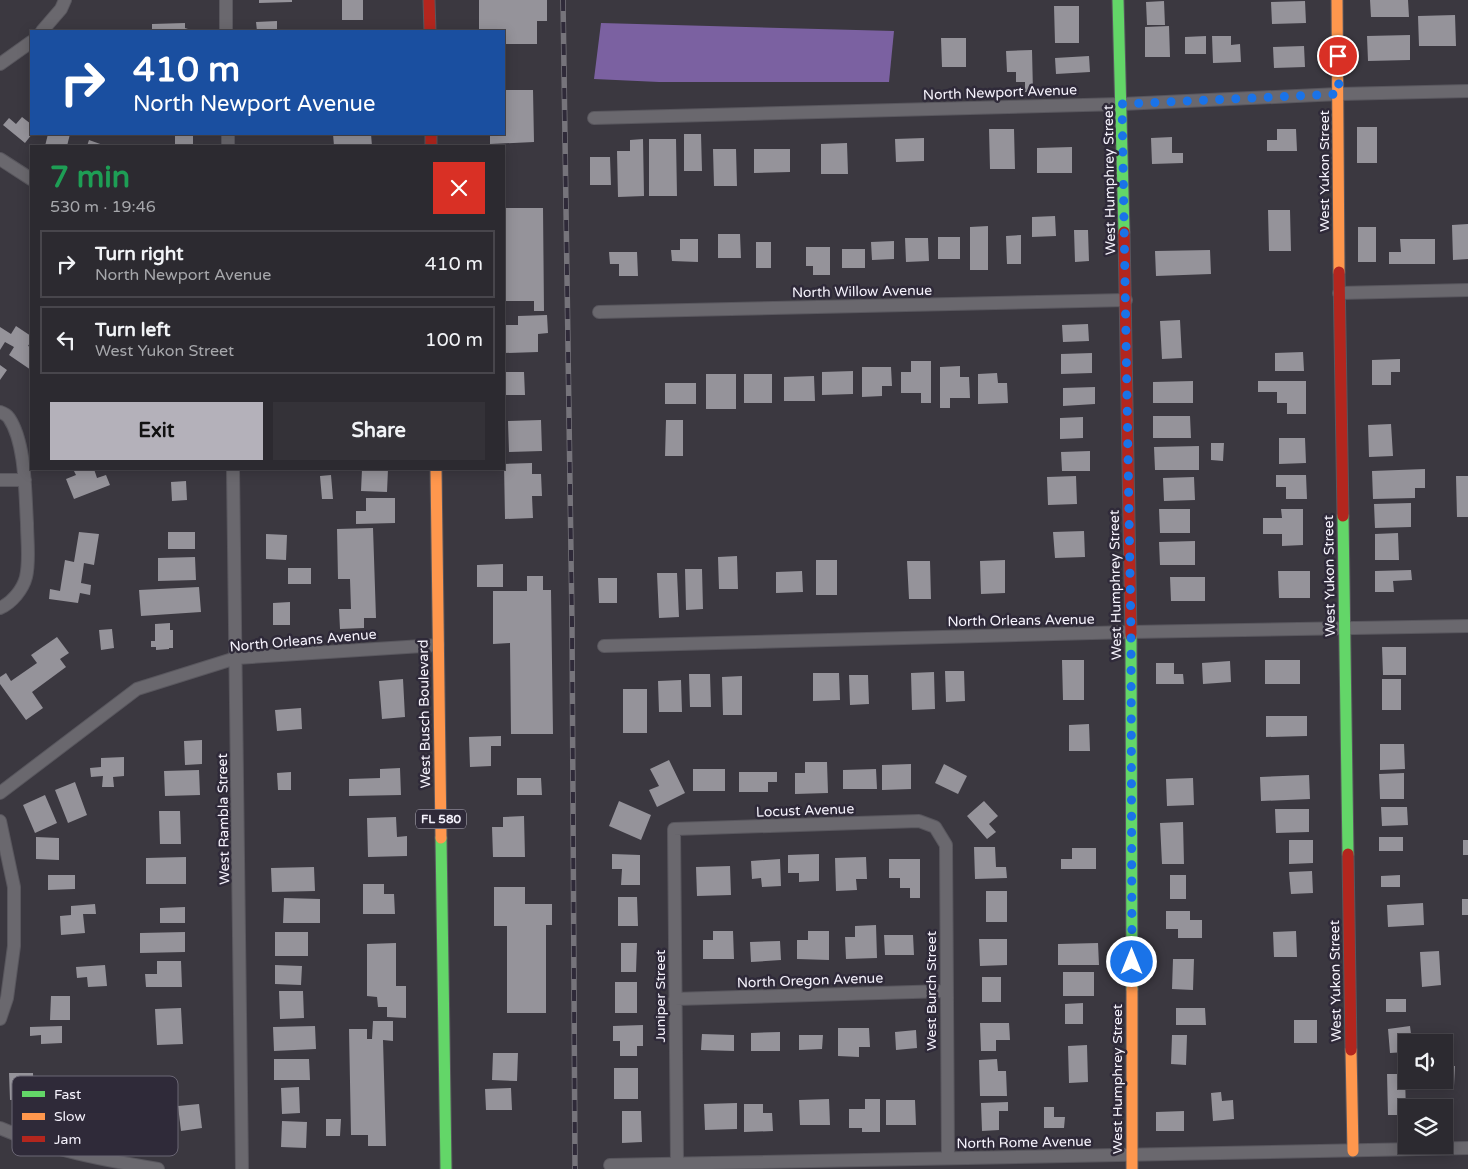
<!DOCTYPE html>
<html lang="en">
<head>
<meta charset="utf-8">
<style>
  body { margin:0; font-family:"Varela Round",sans-serif; background:#343238; color:#f1f3f6; height:100vh; display:flex; flex-direction:column; font-size:19px; white-space:nowrap }
  * { box-sizing:border-box; margin:0 }
  p { font-size:16px; color:#a6a7ab }
  .icon { flex:none; width:28px; height:28px; fill:none; stroke:currentColor; stroke-width:2; stroke-linecap:round; stroke-linejoin:round }
  .map { position:relative; flex:1; overflow:hidden }
  .sheet { position:absolute; left:30px; top:145px; width:475px; height:325px; display:flex; flex-direction:column; background:#2c2a30; border-radius:0px; box-shadow:0 2px 12px #0003,0 0 0 1px #48464c }
  .sheet>* { flex:none }
  .top-card { position:absolute; left:30px; top:30px; width:475px; height:105px; border-radius:0px; box-shadow:0 2px 12px #0003,0 0 0 1px #48464c; background:#1a4fa0; color:#fff; overflow:hidden }
  .tools { position:absolute; left:1398px; top:1034px; display:grid; gap:10px }
  .tools a { display:grid; place-items:center; width:55px; height:55px; border-radius:0px; background:#2c2a30; box-shadow:0 2px 12px #0003,0 0 0 1px #48464c; font-size:25px }
  .pin { position:absolute; display:grid; place-items:center; width:42px; height:42px; color:#fff; margin:-21px; border:2px solid #fff; border-radius:50%; box-shadow:0 1px 5px #0007 }
  .me { position:absolute; width:55px; margin:-28px; rotate:0deg; stroke-linejoin:round; filter:drop-shadow(0 0 4px #0008) }
  .turn { display:flex; align-items:center; gap:18px; height:105px; padding:0 20px; font-size:22px }
  .turn .icon { width:65px; height:65px; stroke-width:2.5 }
  .turn b { display:block; font-size:35px; line-height:42px }
  .round { display:grid; place-items:center; flex:none; width:52px; height:52px; border-radius:0px; background:#343238 }
  .head { display:flex; align-items:center; justify-content:space-between; height:85px; padding:0 20px }
  h1 { font-size:30px; font-weight:700; line-height:38px; color:#1e9e55 }
  .primary-button { display:flex; gap:10px; margin-top:auto; padding:10px 20px }
  .primary-button a { flex:1; height:58px; border-radius:0px; background:#b4b1ba; color:#111; font-size:20px; font-weight:700; line-height:58px; text-align:center }
  .primary-button a+a { background:#343238; color:#f1f3f6 }
  ul { padding:0; list-style:none }
  li { display:flex; align-items:center; gap:15px; height:68px; margin:0 10px 8px; padding:0 10px; border:2px solid #48464c; border-radius:0px }
  li div { flex:1 }
  li b { display:block; font-size:19px }
  li em { font-style:normal }
  .map>svg:first-child { display:block }
  .water { fill:#7b61a1 }
  .building { fill:#95939a }
  .lines { fill:none; stroke-linecap:round; stroke-linejoin:round }
  .street-casing { stroke:#59575e; stroke-width:14 }
  .fast-casing { stroke:#59575e; stroke-width:13 }
  .slow-casing { stroke:#59575e; stroke-width:13 }
  .jam-casing { stroke:#59575e; stroke-width:13 }
  .street { stroke:#6a686e; stroke-width:12 }
  .fast { stroke:#63d668; stroke-width:11 }
  .slow { stroke:#ff974d; stroke-width:11 }
  .jam { stroke:#b3261e; stroke-width:11 }
  .rail-casing { stroke:#76747b; stroke-width:5.5 }
  .rail { stroke:#2f2a39; stroke-width:4; stroke-dasharray:11; stroke-linecap:butt }
  .route { stroke:#1a73e8; stroke-width:9; stroke-dasharray:0 16.2 }
  .labels { text-anchor:middle; stroke-width:5; stroke-linejoin:round; paint-order:stroke }
  .shield { fill:#2f2a39; stroke:#bab6c2; stroke-width:1 }
  .shield-label { font-size:12px; font-weight:bold; fill:#f5f2fc }
  .street-label { font-size:14px; fill:#f5f2fc; stroke:#2f2a39 }
  .key { fill:#2f2a39; stroke:#6a6674; stroke-width:1 }
  .key-label { font-size:14px; fill:#f5f2fc }
</style>
</head>
<body>
<div class="map">
<svg width="1468" height="1169" viewBox="0 0 1468 1169">
  <rect width="100%" height="100%" fill="#3b3840"/>
  <path class="water" d="M601,23L894,31L889,82H659L594,79Z"/>
  <path class="building" d="M259,0H292V2L259,3Z
    M342,0H363V20H342Z
    M479,0H547V21H537V44H504V31H479Z
    M1370,0H1408L1409,17H1371Z
    M1164,1L1165,25H1147L1146,2Z
    M1305,1L1306,23L1272,24L1271,2Z
    M1054,6H1079V43H1055Z
    M1455,15L1456,46H1419L1418,16Z
    M277,21V31H257L256,22Z
    M185,23V28L188,29V31H152V24Z
    M1169,26L1170,57H1145V27Z
    M1410,35V60L1368,61L1367,36Z
    M1206,36V54H1185V37Z
    M1212,36H1231V45L1240,44L1241,62L1213,63Z
    M941,38H966V67H942Z
    M1304,46L1305,67L1274,68L1273,47Z
    M1032,50L1033,92H1025V82H1016V72H1007L1006,51Z
    M1089,56L1090,72L1056,74L1055,58Z
    M504,90H533L534,142L490,144V134H504Z
    M22,117L31,124L32,134L25,143L3,125L9,118L16,124Z
    M1357,127H1377V163H1357Z
    M989,129H1014L1015,169H990Z
    M1277,129H1296L1297,151H1267V140H1277Z
    M48,134H70L67,146H45Z
    M175,134H193V145H175Z
    M333,134H371L372,146H334Z
    M684,134H701L702,171H684Z
    M1172,137V153H1183V163L1152,164L1151,138Z
    M924,138V161L896,162L895,139Z
    M643,139L644,196L618,197L617,151H630V140Z
    M649,139H676L677,196H649Z
    M89,140L106,146H87Z
    M847,143L848,174H821V144Z
    M1072,147V173H1037V148Z
    M713,149H736L737,186H714Z
    M754,149H790V172L754,173Z
    M590,157H610L611,185H590Z
    M504,208H543L544,311H534V301H504Z
    M1268,210H1290L1291,251H1269Z
    M1055,216L1056,236L1032,237V217Z
    M1468,224V259L1453,260L1452,225Z
    M988,226V270H970V227Z
    M1358,227H1376V262H1358Z
    M1074,230H1088L1089,261L1075,262Z
    M718,234H740L741,258H718Z
    M1021,235V264H1007L1006,236Z
    M938,237H960V259H938Z
    M905,238H928L929,261L906,262Z
    M680,239H698V262L672,261L671,250H680Z
    M1400,239H1435V264H1389V252H1401Z
    M894,241V259L872,260L871,242Z
    M756,242H771V268H756Z
    M806,247H830V275H813V266H806Z
    M842,249H865V268H842Z
    M1210,250L1211,274L1156,276L1155,251Z
    M609,252H637L638,276H619V264H610Z
    M547,315L548,333L538,334V352L504,353V325H518V316Z
    M1180,320L1182,358L1162,359L1160,321Z
    M1088,324L1089,341L1063,342L1062,325Z
    M16,326L31,336V341L28,346L31,347V370L9,355L14,347L5,342L0,350V327L11,334Z
    M1303,352L1304,371H1275V353Z
    M1092,353V373L1061,374V354Z
    M1400,359V372H1391V385H1372V360Z
    M911,361H931V403H921V393H901V372H911Z
    M0,365L7,370L0,380Z
    M960,366V377H969L970,398H950V408H940V367Z
    M862,367H891L892,386H882V396L862,397Z
    M853,371V394L822,395V372Z
    M504,372H524L525,395H504Z
    M997,373L998,383H1007L1008,403L978,404V374Z
    M706,374H736V409H706Z
    M744,374H772V403H744Z
    M814,376L815,401H784V377Z
    M1193,381V403H1153V382Z
    M1258,381H1306V414H1287V403H1277V392H1258Z
    M665,383H696V404H665Z
    M1095,387V404L1063,406V388Z
    M1153,416H1190L1191,438H1153Z
    M1083,417V438L1060,439V418Z
    M541,420L542,451L509,452L508,421Z
    M666,420H683V456H665Z
    M1391,424L1393,456L1369,457L1368,425Z
    M1279,438H1305L1306,463L1279,464Z
    M1211,443H1224L1223,461L1211,460Z
    M1199,446V470H1155L1154,447Z
    M1090,451V471H1062L1061,452Z
    M532,463V474H541L542,496H532L533,518L505,519L504,464Z
    M73,469H94L97,478L106,475L110,485L74,499L66,479L76,475Z
    M362,469H388L387,492L361,491Z
    M1425,469V488H1415V498L1373,499L1372,471Z
    M331,475L333,499H322L320,476Z
    M1276,475H1306L1307,499H1286V487H1276Z
    M1076,476L1077,504L1048,505L1047,477Z
    M1456,476H1468V517H1457Z
    M1194,477L1195,500L1164,501L1163,478Z
    M186,481L187,500L172,501L171,482Z
    M366,498H395V523L356,524V511H366Z
    M1411,503V527L1375,528L1374,504Z
    M1159,509H1190V533H1160Z
    M1281,509H1303V545L1282,546V534H1263V518H1282Z
    M373,528L376,618H364V628L340,629L339,609H351L350,579H338L337,529Z
    M1084,531L1085,557L1055,558L1053,532Z
    M79,532L99,534L94,565L84,563L81,583L91,585L90,595L80,593L78,603L49,599L50,589L60,591L65,560L74,562Z
    M168,532H195V549H168Z
    M1398,533L1399,560H1375V534Z
    M266,534L287,535L286,560L266,559Z
    M1195,541V565H1160L1159,542Z
    M737,556L738,589H719L718,557Z
    M195,557L196,580L158,581V558Z
    M816,560H837V595H816Z
    M1005,560V593L981,594L980,561Z
    M907,561H930L931,599H909Z
    M503,564V587H477V565Z
    M288,568H311V584H288Z
    M685,569H702L703,609L686,610Z
    M1411,570L1412,580L1393,581L1394,592H1375V571Z
    M802,571L803,592L776,593V572Z
    M1278,571H1310V598H1279Z
    M657,573H677L679,617L659,618Z
    M527,576H543V590H551L553,734H511L510,643L493,644V591H527Z
    M1170,577H1205V601H1171Z
    M598,578H617V603H599Z
    M199,587L201,612L141,616L139,590Z
    M290,602V625H273V603Z
    M170,623V630H173V648H169V649L156,650V647H151V641H155V624Z
    M112,629L114,648L101,650L99,630Z
    M57,637L69,653L60,659L66,667L32,692L43,708L26,720L0,684V677L6,673L11,681L37,663L31,655Z
    M1382,647H1406V675H1383Z
    M1062,660H1084V700H1063Z
    M1265,660H1300V684H1265Z
    M1230,661L1231,682L1203,684L1202,663Z
    M1156,663H1174V674H1183L1184,684H1156Z
    M945,671H964L965,701L946,702Z
    M934,672L935,709L912,710L911,673Z
    M813,673H839L840,700L813,701Z
    M689,674H710L711,707H690Z
    M849,675H868L869,704L850,705Z
    M742,676V715H723L722,677Z
    M403,679L405,717L382,719L379,681Z
    M1382,679H1401V710H1382Z
    M681,680L682,712H659L658,681Z
    M623,689H647V733H623Z
    M301,708L302,729L277,731L275,710Z
    M1266,716H1307V736L1266,737Z
    M1089,724L1090,751H1069V725Z
    M501,736V746H491V766L470,767L469,737Z
    M202,740V764L185,765L184,741Z
    M1380,744H1404L1405,769L1380,770Z
    M124,757V776L113,777L114,787H102L103,776L91,777L90,768L101,767V758Z
    M669,760L685,793L657,807L649,790L659,786L650,769Z
    M805,762H827L828,793L795,794V773H805Z
    M911,764V789L882,790V765Z
    M944,764L967,776L958,794L935,783Z
    M400,768L401,795L349,796V779L380,778V769Z
    M693,769H725V791H693Z
    M876,769L877,789H843V770Z
    M199,770L200,795L165,796L164,771Z
    M291,772V790H278L277,773Z
    M739,772H777V782H768V792H739Z
    M1404,773V799H1380L1379,774Z
    M1309,775L1310,799L1261,801L1260,777Z
    M517,778H541L542,795H517Z
    M1193,778L1194,805L1167,806L1166,779Z
    M75,782L87,815L68,823L55,790Z
    M45,795L57,823L35,833L23,805Z
    M619,801L651,815L641,840L609,826Z
    M984,801L998,816L989,824L996,832L987,839L967,816Z
    M1381,807H1407L1408,825L1382,826Z
    M1275,809H1309V832L1276,833Z
    M159,811H180L181,844H160Z
    M524,816L525,857H493L492,827H503V817Z
    M396,817L397,837L407,836V856L368,857L367,818Z
    M1183,822L1184,864H1162L1160,823Z
    M36,837L59,838V860L36,859Z
    M1379,837H1403V851H1379Z
    M1289,840H1313V863L1289,864Z
    M1463,840H1468V855H1463Z
    M974,847H995L996,867H1006L1007,878L975,879Z
    M1072,848H1096V869H1061V859H1072Z
    M612,854L640,855V885H621L622,869H612Z
    M819,854V881L799,882V873H788V855Z
    M186,857V884H146V858Z
    M866,857L867,879H856L857,890L836,891L835,858Z
    M780,859L781,886L762,887L761,878L752,879L751,861Z
    M889,859H920V898H910V888H900V878H889Z
    M730,866L731,895L697,896L696,867Z
    M314,867L315,891L272,892L271,868Z
    M1312,871L1313,893L1291,894L1289,872Z
    M48,875H75V889L48,890Z
    M1170,875H1186V899H1170Z
    M1400,875V887H1381V876Z
    M363,884H384V894H394L395,914H363Z
    M494,887H525V904H552V925H546V1013H507V926H494Z
    M986,891H1007V922H986Z
    M618,897H637L638,926H618Z
    M284,898L320,899V923H283Z
    M1462,899H1468V915H1462Z
    M1423,903L1424,925L1388,927L1387,905Z
    M95,904L96,914H83L85,933L61,935L60,916L71,915V906Z
    M185,907V923H160V908Z
    M1166,911H1190V920H1202V938H1178V929H1166Z
    M876,925L877,958L846,959L845,937H855V926Z
    M713,931H733L734,959H703V940H713Z
    M808,931H829V960L797,959V940H808Z
    M1296,931L1297,957H1274L1273,932Z
    M185,932V952L140,953V933Z
    M275,932H308V956H275Z
    M884,935H913L914,955H885Z
    M979,939H1007V965L980,966Z
    M780,941L781,960L751,962L750,942Z
    M396,943V986H406V1018L387,1017V1007H378L377,997L367,996V944Z
    M621,943H637L636,972H621Z
    M1098,943L1099,965H1058V944Z
    M1439,951L1441,985L1422,987L1420,952Z
    M1173,959H1194L1193,990L1172,989Z
    M157,961H181L182,987H146L145,974H157Z
    M105,965L107,986L88,987L87,977L77,978L76,967Z
    M275,965L302,966L301,985L275,984Z
    M1063,972H1094V996H1063Z
    M982,977H1001V1002H982Z
    M615,982H637V1013H615Z
    M279,991H303L304,1018L280,1019Z
    M51,996H70V1020H50Z
    M1386,999H1406V1012H1386Z
    M1083,1003V1024H1065V1004Z
    M181,1008L183,1044L157,1045L155,1009Z
    M1176,1008H1205L1206,1025H1176Z
    M1294,1020H1317V1043H1294Z
    M373,1021H393V1041L383,1040L386,1146H368V1135H351L349,1029H367V1039H372Z
    M980,1023H1009L1010,1040H996V1051H981Z
    M643,1025V1046H637V1056H620V1041H613V1026Z
    M62,1026V1043L41,1044V1035L30,1036V1027Z
    M315,1026L316,1049L274,1051L273,1027Z
    M1410,1026L1412,1042H1406V1052L1390,1053L1388,1029Z
    M838,1028H869L870,1047H859V1057L838,1056Z
    M916,1030L917,1048L896,1050L895,1032Z
    M780,1032V1051H751V1033Z
    M702,1034L734,1035V1051L701,1050Z
    M799,1035H823L822,1049L799,1050Z
    M1172,1035H1187L1186,1065L1171,1064Z
    M1087,1045L1088,1082L1069,1083L1068,1046Z
    M493,1053H518L517,1081L492,1080Z
    M274,1059H309L310,1080H274Z
    M997,1059L998,1071H1006L1007,1096H980L979,1060Z
    M1444,1066H1455L1454,1086H1429V1080H1444Z
    M614,1068H638V1099H614Z
    M9,1073H33L34,1099L10,1100Z
    M1387,1074H1405L1406,1115H1388Z
    M299,1087L300,1113L282,1114L281,1088Z
    M511,1088L512,1110H486L485,1089Z
    M1221,1092L1222,1101L1233,1100L1234,1119L1213,1121L1211,1093Z
    M829,1099L830,1125H800L799,1100Z
    M865,1099H880V1132H862V1128H849V1109H865Z
    M886,1100H915L916,1125H886Z
    M1008,1102V1111H999V1130L982,1131L981,1103Z
    M737,1103V1129L705,1130L704,1104Z
    M199,1104L202,1128L181,1131L178,1106Z
    M744,1104H763V1113H772L773,1131L744,1132Z
    M1044,1107H1054V1117H1065L1064,1128H1044Z
    M622,1111H641L642,1142L622,1143Z
    M1184,1111V1131H1156V1112Z
    M326,1119H341L340,1136H326Z
    M282,1121L307,1122L306,1148L281,1147Z"/>
  <g class="lines">
    <defs>
      <path id="street" d="M226,0V31
        M42,31L61,9L65,0
        M0,64L31,42
        M594,118L1122,104L1339,94L1468,91
        M228,134V146
        M0,159L31,179
        M1339,293L1468,290
        M599,312L1126,300
        M0,412C3,413 7,415 9,418C26,443 25,494 27,523C27,540 30,560 26,577C23,589 12,603 0,608
        M233,469L242,1169
        M0,480H25
        M604,646L1131,632L1468,626
        M0,793L137,689L236,658L438,645
        M0,821L14,887V946L7,998L0,1019
        M675,999L946,991
        M0,1128C50,1150 104,1160 158,1169
        M677,1163L674,829L919,821L935,827L946,845L948,1158
        M610,1165L1468,1148"/>
      <path id="fast" d="M1118,0L1124,232
        M1343,516L1348,854
        M1131,636L1132,989
        M441,838L446,1169"/>
      <path id="slow" d="M1337,0L1339,272
        M436,469L441,838
        M1132,989V1169
        M1351,1050L1353,1151"/>
      <path id="jam" d="M429,0L430,31
        M431,134V146
        M1124,232L1131,636
        M1339,272L1343,516
        M1348,854L1351,1050"/>
    </defs>
    <use href="#street" class="street-casing"/>
    <use href="#fast" class="fast-casing"/>
    <use href="#slow" class="slow-casing"/>
    <use href="#jam" class="jam-casing"/>
    <use href="#street" class="street"/>
    <use href="#fast" class="fast"/>
    <use href="#slow" class="slow"/>
    <use href="#jam" class="jam"/>
    <defs>
      <path id="rail" d="M563,0L572,623L575,1169"/>
    </defs>
    <use href="#rail" class="rail-casing"/>
    <use href="#rail" class="rail"/>
  </g>
  <g class="lines">
    <path class="route" d="M1132,962L1131,632L1122,104L1339,94L1338,56"/>
  </g>
  <g class="labels">
    <rect class="shield" x="416" y="809.5" width="50" height="19" rx="4"/>
    <g class="shield-label">
      <text x="441" y="823">FL 580</text>
    </g>
    <g class="street-label">
      <text transform="translate(1000 92) rotate(-2)" y="5">North Newport Avenue</text>
      <text transform="translate(1324 171) rotate(-90)" y="5">West Yukon Street</text>
      <text transform="translate(1109 180) rotate(-91)" y="5">West Humphrey Street</text>
      <text transform="translate(862 291) rotate(-1)" y="5">North Willow Avenue</text>
      <text transform="translate(1329 576) rotate(-91)" y="5">West Yukon Street</text>
      <text transform="translate(1115 585) rotate(-91)" y="5">West Humphrey Street</text>
      <text transform="translate(1021 620) rotate(-1)" y="5">North Orleans Avenue</text>
      <text transform="translate(303 640) rotate(-5)" y="5">North Orleans Avenue</text>
      <text transform="translate(424 714) rotate(-91)" y="5">West Busch Boulevard</text>
      <text transform="translate(805 810) rotate(-2)" y="5">Locust Avenue</text>
      <text transform="translate(223 819) rotate(-91)" y="5">West Rambla Street</text>
      <text transform="translate(810 980) rotate(-2)" y="5">North Oregon Avenue</text>
      <text transform="translate(1335 981) rotate(-91)" y="5">West Yukon Street</text>
      <text transform="translate(931 991) rotate(-90)" y="5">West Burch Street</text>
      <text transform="translate(660 996) rotate(-90)" y="5">Juniper Street</text>
      <text transform="translate(1117 1079) rotate(-90)" y="5">West Humphrey Street</text>
      <text transform="translate(1024 1142) rotate(-1)" y="5">North Rome Avenue</text>
    </g>
  </g>
  <rect x="12" y="1076" width="166" height="80" rx="8" class="key"/>
  <rect x="22" y="1091" width="23" height="6" fill="#63d668"/>
  <rect x="22" y="1113" width="23" height="7" fill="#ff974d"/>
  <rect x="22" y="1136" width="23" height="6" fill="#b3261e"/>
  <g class="key-label">
    <text x="54" y="1099">Fast</text>
    <text x="54" y="1121">Slow</text>
    <text x="54" y="1144">Jam</text>
  </g>
</svg>
<div class="tools">
<a><svg class="icon" aria-label="sound" viewBox="0 0 24 24"><path d="M4 9h4l5-4v14l-5-4H4zM17 9q2 3 0 6"/></svg></a>
<a><svg class="icon" aria-label="layers" viewBox="0 0 24 24"><path d="M12 4l9 5-9 5-9-5zM3 14l9 5 9-5"/></svg></a>
</div>
<div class="pin" style="left:1338px;top:56px;background:#d93025"><svg class="icon" aria-label="arrive" viewBox="0 0 24 24"><path d="M6 21V4h12l-3 4 3 4H6"/></svg></div>
<svg class="me" style="left:1132px;top:962px" viewBox="-20 -20 40 40"><circle r="17" fill="#1a73e8" stroke="#fff" stroke-width="3"/><path d="M0-11L8 9 0 5-8 9z" fill="#fff"/></svg>
<div class="top-card">
<div class="turn"><svg class="icon" aria-label="right" viewBox="0 0 24 24"><path d="M7 20v-9h11M14 6l5 5-5 5"/></svg><div><b>410 m</b>North Newport Avenue</div></div>
</div>
<section class="sheet">
<div class="head"><div><h1>7 min</h1><p>530 m · 19:46</p></div><a class="round" style="background:#d93025;color:#fff"><svg class="icon" aria-label="close" viewBox="0 0 24 24"><path d="M6 6l12 12M18 6L6 18"/></svg></a></div>
<ul>
<li><svg class="icon" aria-label="right" viewBox="0 0 24 24"><path d="M7 20v-9h11M14 6l5 5-5 5"/></svg><div><b>Turn right</b><p>North Newport Avenue</p></div><em>410 m</em></li>
<li><svg class="icon" aria-label="left" viewBox="0 0 24 24"><path d="M17 20v-9H6M10 6l-5 5 5 5"/></svg><div><b>Turn left</b><p>West Yukon Street</p></div><em>100 m</em></li>
</ul>
<div class="primary-button"><a>Exit</a><a>Share</a></div>
</section>
</div>
</body>
</html>
